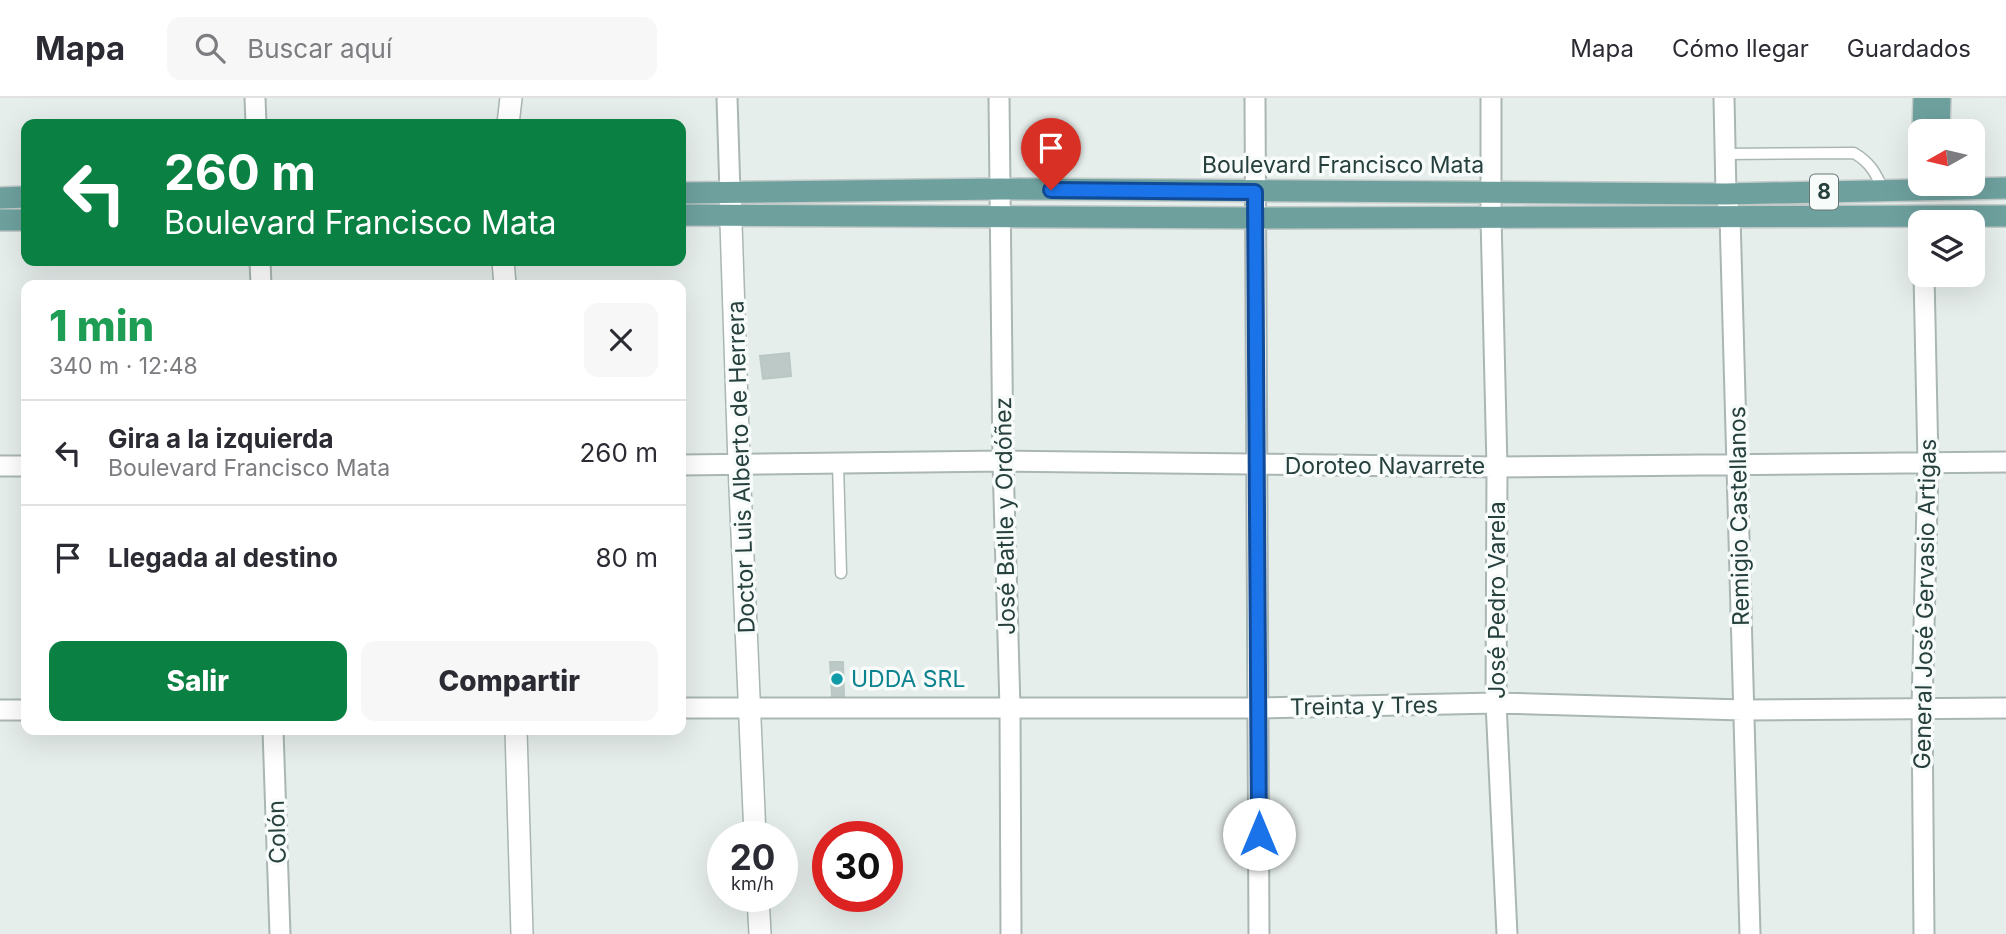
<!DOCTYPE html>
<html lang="es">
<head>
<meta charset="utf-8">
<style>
  body { margin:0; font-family:Inter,sans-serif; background:#f7f7f7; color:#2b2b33; height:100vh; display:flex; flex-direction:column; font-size:26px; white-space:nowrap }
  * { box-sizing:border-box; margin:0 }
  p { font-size:23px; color:#7c7c81 }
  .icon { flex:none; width:38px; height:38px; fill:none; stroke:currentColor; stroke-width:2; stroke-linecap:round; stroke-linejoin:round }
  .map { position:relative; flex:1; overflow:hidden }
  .drawer { position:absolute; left:21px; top:182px; width:665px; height:455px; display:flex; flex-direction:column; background:#fff; border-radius:14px; box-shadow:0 7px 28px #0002 }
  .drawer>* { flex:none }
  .hud { position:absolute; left:21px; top:21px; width:665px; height:147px; border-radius:14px; box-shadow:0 7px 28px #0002; background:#0b8043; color:#fff; overflow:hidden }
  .needle { width:46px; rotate:262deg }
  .controls { position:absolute; left:1908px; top:21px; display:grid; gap:14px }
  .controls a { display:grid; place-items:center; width:77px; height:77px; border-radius:14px; background:#fff; box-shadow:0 7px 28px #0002; font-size:35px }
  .speed { position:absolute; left:707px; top:723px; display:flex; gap:14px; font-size:35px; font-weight:700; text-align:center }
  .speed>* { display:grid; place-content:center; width:91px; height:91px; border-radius:50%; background:#fff; box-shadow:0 7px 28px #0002; line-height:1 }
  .speed small { font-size:18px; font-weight:400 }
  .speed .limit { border:10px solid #d22; background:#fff; color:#111 }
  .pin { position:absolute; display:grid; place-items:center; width:60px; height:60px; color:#fff; margin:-72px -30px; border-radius:50% 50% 50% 0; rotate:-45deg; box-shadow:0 0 7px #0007 }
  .pin .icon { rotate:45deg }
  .me { position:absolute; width:77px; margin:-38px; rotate:0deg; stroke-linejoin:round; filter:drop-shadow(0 0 5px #0008) }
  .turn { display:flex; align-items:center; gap:24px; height:147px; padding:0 28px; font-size:32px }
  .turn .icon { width:91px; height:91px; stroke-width:2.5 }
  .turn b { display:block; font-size:49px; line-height:60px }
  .round { display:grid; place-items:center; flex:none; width:74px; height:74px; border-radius:14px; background:#f7f7f7 }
  .headline { display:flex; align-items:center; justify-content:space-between; height:119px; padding:0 28px }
  h1 { font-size:42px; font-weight:800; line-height:52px; color:#1e9e55 }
  .primary-button { display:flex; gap:14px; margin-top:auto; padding:14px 28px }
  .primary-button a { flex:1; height:80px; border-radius:14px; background:#0b8043; color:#fff; font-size:28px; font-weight:800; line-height:80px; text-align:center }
  .primary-button a+a { background:#f7f7f7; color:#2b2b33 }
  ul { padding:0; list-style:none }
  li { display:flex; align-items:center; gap:21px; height:105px; padding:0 28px; border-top:2px solid #e1e1e2 }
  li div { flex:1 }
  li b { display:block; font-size:26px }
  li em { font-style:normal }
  header { display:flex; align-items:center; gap:42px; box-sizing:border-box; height:98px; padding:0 35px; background:#fff; border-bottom:2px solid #e1e1e2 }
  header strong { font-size:33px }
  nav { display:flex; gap:38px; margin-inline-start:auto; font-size:24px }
  .search { width:490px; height:63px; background:#f7f7f7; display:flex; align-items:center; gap:18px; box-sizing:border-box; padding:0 24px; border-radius:14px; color:#7c7c81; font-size:26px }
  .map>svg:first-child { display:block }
  .building { fill:#bcc9c6; stroke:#b9c8c4; stroke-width:2 }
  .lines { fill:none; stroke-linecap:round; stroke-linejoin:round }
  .service-casing { stroke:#a9b6b4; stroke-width:13 }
  .minor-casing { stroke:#a9b6b4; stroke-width:23 }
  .tertiary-casing { stroke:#a9b6b4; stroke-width:24 }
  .primary-casing { stroke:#c2cac9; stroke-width:24 }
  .service { stroke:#fff; stroke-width:10 }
  .minor { stroke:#fff; stroke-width:19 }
  .tertiary { stroke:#fff; stroke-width:21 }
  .primary { stroke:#6ea19e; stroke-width:21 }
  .route-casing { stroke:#114b97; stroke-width:18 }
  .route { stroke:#1a73e8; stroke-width:12 }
  .culture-dot { fill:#0f9aa8; stroke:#f7fbf9; stroke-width:2.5 }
  .labels { text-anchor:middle; stroke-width:7; stroke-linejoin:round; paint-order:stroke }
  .shield { fill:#f7fbf9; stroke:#657876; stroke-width:2 }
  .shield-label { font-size:21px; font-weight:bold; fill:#26403e }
  .street-label { font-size:23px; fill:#26403e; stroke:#f7fbf9 }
  .culture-label { font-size:23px; fill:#0d838f; stroke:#f7fbf9; text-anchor:start }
</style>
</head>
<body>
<header>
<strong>Mapa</strong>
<div class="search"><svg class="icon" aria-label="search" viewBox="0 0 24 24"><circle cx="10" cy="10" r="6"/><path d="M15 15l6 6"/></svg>Buscar aquí</div>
<nav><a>Mapa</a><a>Cómo llegar</a><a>Guardados</a></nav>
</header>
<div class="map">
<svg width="2006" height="836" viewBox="0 0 2006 836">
  <rect width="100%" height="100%" fill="#e6eeec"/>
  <path class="building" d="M789,255L791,278L763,281L760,258Z
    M830,564H843L844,598H832Z"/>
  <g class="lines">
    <defs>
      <path id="service" d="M1725,56L1854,55C1871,65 1876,76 1884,93
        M838,365L841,475"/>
      <path id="minor" d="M255,0L256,26
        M727,0L730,95
        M999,0L1003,363L1010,610L1011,836
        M1255,0L1259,836
        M1491,0V119L1497,369L1496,605L1507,836
        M1724,0L1726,96L1730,118L1750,836
        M260,163L261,187
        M681,367L1003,363L1497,369L2006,364
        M0,368H26
        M681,610H1258L1496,605L1743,612L2006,610
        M0,612H26
        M273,632L280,836
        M1924,836L1922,610L1928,365L1924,177"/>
      <path id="tertiary" d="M508,26L511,0
        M730,95L739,366L755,738
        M503,163L505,187
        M516,632L522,836
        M758,798L760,836"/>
      <path id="primary" d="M1923,33L1924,0
        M1939,33L1940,0
        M681,95L1000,91L1726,96L2006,90
        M0,100L26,99
        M681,117L1254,120L2006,118
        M0,122H26"/>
    </defs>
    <use href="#service" class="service-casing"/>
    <use href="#minor" class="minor-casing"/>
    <use href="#tertiary" class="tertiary-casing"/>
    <use href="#primary" class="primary-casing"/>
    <use href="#service" class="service"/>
    <use href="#minor" class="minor"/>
    <use href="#tertiary" class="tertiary"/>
    <use href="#primary" class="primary"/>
  </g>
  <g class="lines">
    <defs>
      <path id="route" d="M1051,92L1255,94L1259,736"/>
    </defs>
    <use href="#route" class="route-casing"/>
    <use href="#route" class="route"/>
  </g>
  <circle class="culture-dot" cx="837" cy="581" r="7"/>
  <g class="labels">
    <rect class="shield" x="1810" y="76.5" width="28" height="35" rx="5"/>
    <g class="shield-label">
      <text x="1824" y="101">8</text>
    </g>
    <g class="street-label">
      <text x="1343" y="75">Boulevard Francisco Mata</text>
      <text x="1385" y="376">Doroteo Navarrete</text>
      <text transform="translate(741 369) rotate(-92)" y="8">Doctor Luis Alberto de Herrera</text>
      <text transform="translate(1005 418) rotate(-91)" y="8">José Batlle y Ordóñez</text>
      <text transform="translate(1739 418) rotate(-91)" y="8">Remigio Castellanos</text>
      <text transform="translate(1497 502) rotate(-90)" y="8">José Pedro Varela</text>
      <text transform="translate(1925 506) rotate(-89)" y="8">General José Gervasio Artigas</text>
      <text transform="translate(1364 608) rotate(-1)" y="8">Treinta y Tres</text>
      <text transform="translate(277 734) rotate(-92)" y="8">Colón</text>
    </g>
    <g class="culture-label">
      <text x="851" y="589">UDDA SRL</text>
    </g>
  </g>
</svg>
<div class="controls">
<a><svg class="needle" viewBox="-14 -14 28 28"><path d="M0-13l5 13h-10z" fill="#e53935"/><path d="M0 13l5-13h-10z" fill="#7c7c81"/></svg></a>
<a><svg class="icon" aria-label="layers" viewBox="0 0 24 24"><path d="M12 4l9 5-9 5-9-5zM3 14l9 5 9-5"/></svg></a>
</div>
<div class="speed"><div>20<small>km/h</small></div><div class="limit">30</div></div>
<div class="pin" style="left:1051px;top:92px;background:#d93025"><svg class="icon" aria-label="arrive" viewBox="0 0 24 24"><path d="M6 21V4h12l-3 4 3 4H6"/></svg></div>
<svg class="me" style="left:1259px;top:736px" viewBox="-20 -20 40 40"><circle r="19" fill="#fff"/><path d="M0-13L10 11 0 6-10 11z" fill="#1a73e8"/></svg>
<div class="hud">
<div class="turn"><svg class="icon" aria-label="left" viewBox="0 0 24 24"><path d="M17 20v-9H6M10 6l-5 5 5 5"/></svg><div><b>260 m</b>Boulevard Francisco Mata</div></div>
</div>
<section class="drawer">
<div class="headline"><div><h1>1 min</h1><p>340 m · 12:48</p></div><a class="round"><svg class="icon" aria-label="close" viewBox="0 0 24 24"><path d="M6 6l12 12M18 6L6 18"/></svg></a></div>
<ul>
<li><svg class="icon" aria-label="left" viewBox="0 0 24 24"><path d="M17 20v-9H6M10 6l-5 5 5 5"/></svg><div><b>Gira a la izquierda</b><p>Boulevard Francisco Mata</p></div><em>260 m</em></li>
<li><svg class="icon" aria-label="arrive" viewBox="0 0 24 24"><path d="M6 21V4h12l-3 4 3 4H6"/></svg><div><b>Llegada al destino</b></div><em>80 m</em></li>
</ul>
<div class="primary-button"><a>Salir</a><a>Compartir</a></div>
</section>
</div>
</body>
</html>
